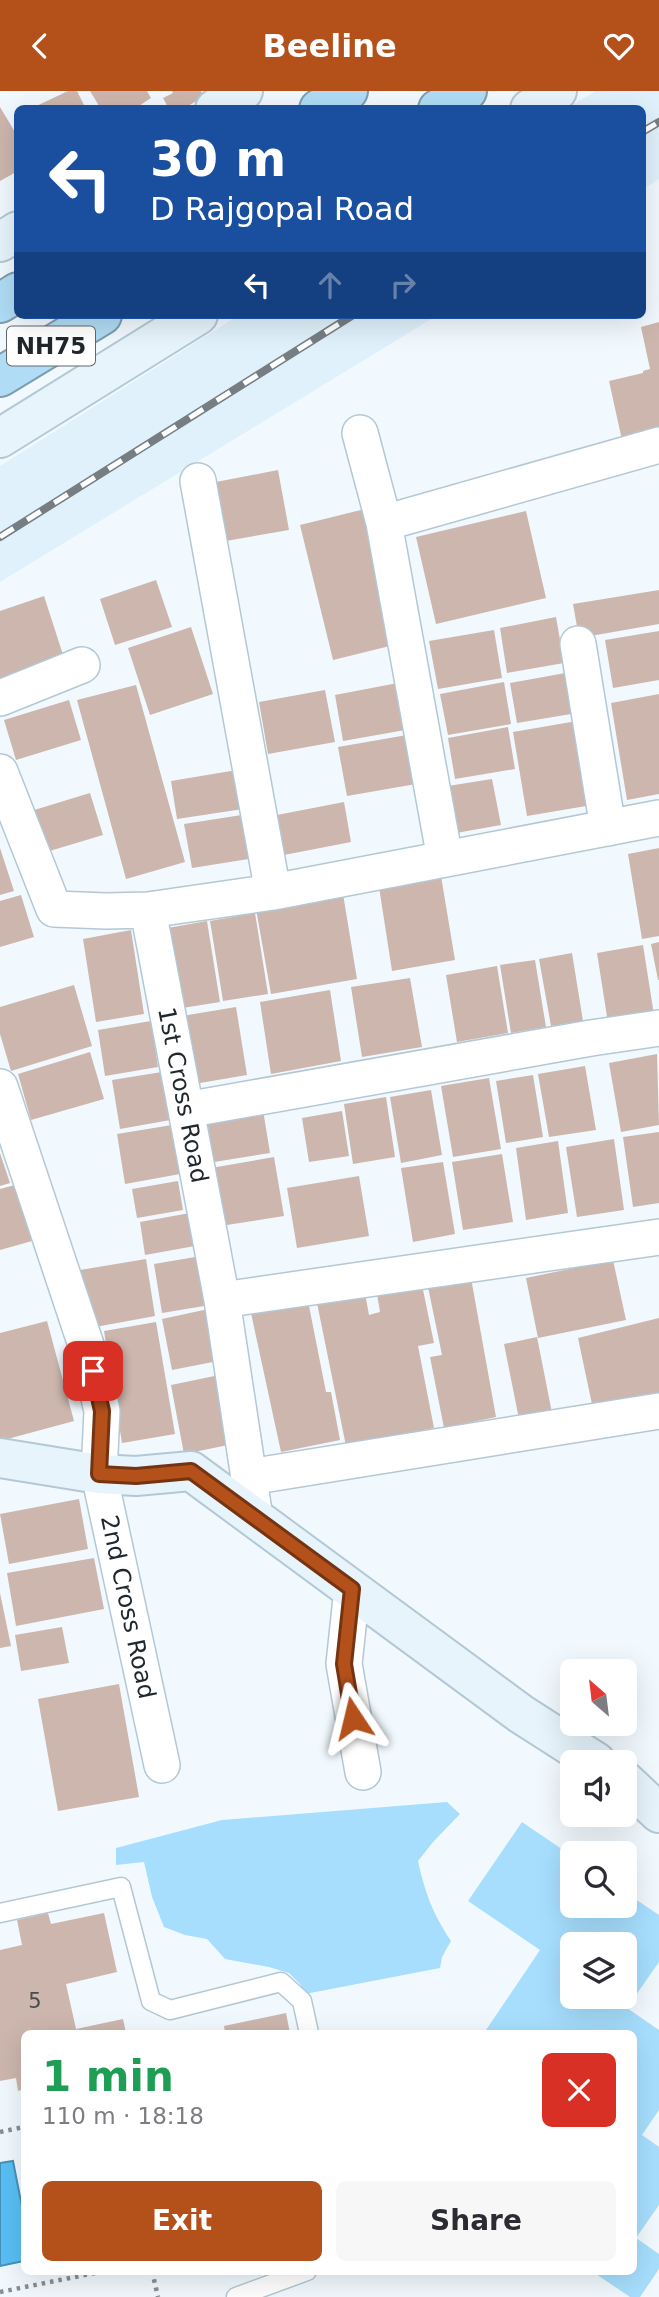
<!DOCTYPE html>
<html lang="en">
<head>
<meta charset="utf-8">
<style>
  body { margin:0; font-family:"DejaVu Sans",sans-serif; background:#f7f7f7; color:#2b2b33; height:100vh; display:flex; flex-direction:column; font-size:26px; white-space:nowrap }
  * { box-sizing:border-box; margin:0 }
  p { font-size:23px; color:#7c7c81 }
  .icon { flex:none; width:38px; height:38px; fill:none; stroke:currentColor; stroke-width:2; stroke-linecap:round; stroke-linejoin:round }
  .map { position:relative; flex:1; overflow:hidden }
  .side { position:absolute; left:21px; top:1939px; width:616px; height:245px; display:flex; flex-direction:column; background:#fff; border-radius:10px; box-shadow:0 7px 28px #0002 }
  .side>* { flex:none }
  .hud { position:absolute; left:14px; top:14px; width:632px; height:214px; border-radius:10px; box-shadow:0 7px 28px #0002; background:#1a4fa0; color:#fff; overflow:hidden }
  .needle { width:46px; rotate:332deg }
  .controls { position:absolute; left:560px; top:1568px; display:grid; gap:14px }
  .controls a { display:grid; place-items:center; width:77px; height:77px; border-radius:10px; background:#fff; box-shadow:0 7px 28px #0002; font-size:35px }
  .pin { position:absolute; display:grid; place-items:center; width:60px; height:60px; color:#fff; margin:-30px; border-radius:14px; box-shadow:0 4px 10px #0006 }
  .me { position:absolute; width:77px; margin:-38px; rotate:350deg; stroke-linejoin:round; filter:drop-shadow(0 0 5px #0008) }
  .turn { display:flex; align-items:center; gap:24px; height:147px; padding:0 21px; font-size:32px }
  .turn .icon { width:91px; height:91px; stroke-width:2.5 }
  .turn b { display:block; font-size:49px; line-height:60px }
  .lanes { display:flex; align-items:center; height:66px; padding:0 21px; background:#0003; justify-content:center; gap:35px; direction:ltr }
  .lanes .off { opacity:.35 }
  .round { display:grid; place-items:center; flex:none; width:74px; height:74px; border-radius:10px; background:#f7f7f7 }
  .headline { display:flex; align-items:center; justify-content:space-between; height:119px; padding:0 21px }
  h1 { font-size:42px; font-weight:700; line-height:52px; color:#1e9e55 }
  .action { display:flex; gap:14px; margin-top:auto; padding:14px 21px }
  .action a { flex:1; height:80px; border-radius:10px; background:#b4501a; color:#fff; font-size:28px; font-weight:700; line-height:80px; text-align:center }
  .action a+a { background:#f7f7f7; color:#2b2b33 }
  header { display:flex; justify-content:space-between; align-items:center; height:91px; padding:0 21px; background:#b4501a; color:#fff; font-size:32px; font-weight:700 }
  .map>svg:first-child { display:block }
  .built { fill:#e0f1fb }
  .green { fill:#a7defe; fill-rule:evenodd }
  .water { fill:#58bff4; stroke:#4791b8; stroke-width:2 }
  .building { fill:#ccb6ad }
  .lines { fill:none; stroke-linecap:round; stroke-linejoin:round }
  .lane-casing { stroke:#b3c8d4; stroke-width:21 }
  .street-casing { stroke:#b3c8d4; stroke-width:38 }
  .secondary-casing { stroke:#b3c8d4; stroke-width:42 }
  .highway-casing { stroke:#7d9daf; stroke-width:42 }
  .path { stroke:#878f94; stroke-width:4.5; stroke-dasharray:3.5 5; stroke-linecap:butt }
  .lane { stroke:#fff; stroke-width:18 }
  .street { stroke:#fff; stroke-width:35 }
  .secondary { stroke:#e7f4fc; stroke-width:38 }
  .highway { stroke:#b0dcf5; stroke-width:38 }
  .rail-casing { stroke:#767e83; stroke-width:8 }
  .rail { stroke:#fff; stroke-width:5; stroke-dasharray:16; stroke-linecap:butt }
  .route-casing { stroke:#753411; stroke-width:18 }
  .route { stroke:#b4501a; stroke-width:12 }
  .labels { text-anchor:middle; stroke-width:5; stroke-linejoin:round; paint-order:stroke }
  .number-label { font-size:21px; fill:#4a4b4c }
  .shield { fill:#fff; stroke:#62686b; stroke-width:2 }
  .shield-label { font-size:23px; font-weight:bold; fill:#1f272c }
  .street-label { font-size:24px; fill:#1f272c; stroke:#fff }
</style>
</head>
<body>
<header><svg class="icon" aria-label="back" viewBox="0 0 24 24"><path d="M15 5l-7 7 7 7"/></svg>Beeline<svg class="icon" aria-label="heart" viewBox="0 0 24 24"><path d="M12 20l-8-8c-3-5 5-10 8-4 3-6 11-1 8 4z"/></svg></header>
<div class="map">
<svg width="659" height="2206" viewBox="0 0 659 2206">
  <rect width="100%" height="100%" fill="#f1f9fe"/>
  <path class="built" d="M596,0H659V88L642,99V18L567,17Z
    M239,224H438L0,491V375Z"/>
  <path class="green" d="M447,1711L460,1723L433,1751L418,1770C425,1802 433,1823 451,1850L442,1866L440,1877L305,1903L300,1893L289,1882L269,1876L225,1868L207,1848L185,1844L164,1836L152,1806L144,1771L116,1774V1757L222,1729Z
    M522,1731L572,1765V1815H625V1801L659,1824V1871L627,1917L659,1939V2019L642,2044L659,2056V2114L636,2147L659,2163V2178L640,2206H630L593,2181L634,2180V1942H492L486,1939L540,1859L468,1810ZM572,1853H625V1906H572Z"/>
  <path class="water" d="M13,2070L24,2126V2170L0,2175V2072Z"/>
  <path class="building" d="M68,0H77L86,18H30Z
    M90,0H147L151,7L134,18H101Z
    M172,0H201L203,6L183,18H169L163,7L173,2Z
    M0,16L18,46V80L0,90Z
    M659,231V340L622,349L609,290L643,282V280L650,278L641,236Z
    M278,379L289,439L226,450L216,391Z
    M365,418L398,553L333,569L300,434Z
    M526,420L546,507L436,533L416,446Z
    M156,489L172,536L115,554L100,508Z
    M659,499V533L579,547L573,513Z
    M44,505L66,573L0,594V520Z
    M556,526L564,572L507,582L500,537Z
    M191,536L213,603L150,624L128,557Z
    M494,539L502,587L438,598L429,550Z
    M659,540V589L613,597L605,549Z
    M571,581L577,622L517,632L510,592Z
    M403,591L411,638L343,650L335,604Z
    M504,591L511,633L448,644L440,603Z
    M136,594L185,771L126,788L77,609Z
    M325,599L335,651L268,663L259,611Z
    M659,603V703L627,709L611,612Z
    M69,609L81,649L16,669L4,629Z
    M577,630L592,714L527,725L513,641Z
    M508,636L515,678L455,688L448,647Z
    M407,644L416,693L347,705L338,656Z
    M237,679L243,718L177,728L171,690Z
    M492,688L501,734L456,742L448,695Z
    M90,702L103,744L43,762L31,720Z
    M344,711L351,751L284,764L277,724Z
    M248,723L255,767L192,777L184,733Z
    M0,757L14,800L0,804Z
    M659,757V845L642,848L628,763Z
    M441,785L455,869L392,880L379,796Z
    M343,803L357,888L271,903L256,818Z
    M21,804L34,846L0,856V810Z
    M255,822L268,903L223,910L210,830Z
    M207,830L220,911L176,918L162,838Z
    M131,839L144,923L96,931L83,848Z
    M659,851V889H658L651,853Z
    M643,854L654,924L608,932L597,862Z
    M572,862L583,930L551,935L539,868Z
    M535,869L546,936L511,942L500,874Z
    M497,875L508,942L457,951L446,884Z
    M410,887L422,956L362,966L351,896Z
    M74,894L92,955L11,980L0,943V916Z
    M330,899L341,970L271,983L260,911Z
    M236,916L247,984L194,993L182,925Z
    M151,930L158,976L105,985L98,939Z
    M90,961L104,1008L31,1029L18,983Z
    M657,963L659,1034L621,1041L609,972Z
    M585,975L596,1039L549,1046L538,983Z
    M168,980L176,1028L120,1038L112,989Z
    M533,984L543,1046L506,1052L496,990Z
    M489,987L501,1058L453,1066L441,995Z
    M431,999L442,1064L401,1072L390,1006Z
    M386,1006L395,1066L353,1073L344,1013Z
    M263,1019L270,1062L214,1071L207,1028Z
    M342,1020L349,1065L309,1071L302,1027Z
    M172,1034L180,1083L125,1093L117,1043Z
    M659,1041V1112L633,1116L623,1046Z
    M614,1048L624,1119L577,1126L566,1056Z
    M558,1050L568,1122L526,1129L516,1057Z
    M0,1062L10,1092L0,1095Z
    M502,1063L513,1131L463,1139L452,1071Z
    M274,1066L284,1125L220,1135L211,1077Z
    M443,1071L455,1143L413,1151L401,1077Z
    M359,1085L369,1145L297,1157L287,1097Z
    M178,1090L183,1119L137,1127L132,1098Z
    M15,1094L32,1150L0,1159V1098Z
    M190,1122L195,1155L145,1164L140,1131Z
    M201,1165L210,1214L162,1222L154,1173Z
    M146,1168L155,1225L90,1237L80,1179Z
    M613,1169L626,1229L538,1247L526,1187Z
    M471,1187L496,1326L444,1337L430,1266L442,1264L428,1196Z
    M422,1194L434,1252L418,1255L434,1337L346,1355L317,1212L365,1202L369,1224L380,1221L377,1203Z
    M308,1210L326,1301H331L340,1349L281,1361L251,1222Z
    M213,1217L223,1269L172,1279L162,1228Z
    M659,1227V1304L593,1318L578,1247Z
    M47,1230L74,1330L0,1350V1242Z
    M156,1231L175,1343L122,1352L104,1240Z
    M537,1246L552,1322L519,1328L504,1253Z
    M224,1283L238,1352L184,1363L171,1294Z
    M79,1408L88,1458L9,1473L0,1423Z
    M94,1467L104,1518L16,1535L7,1482Z
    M0,1502L11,1555L0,1557Z
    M62,1536L69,1572L21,1580L15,1544Z
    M119,1593L139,1706L58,1720L38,1608Z
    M48,1822L51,1833L104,1822L117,1881L66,1893L76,1938L123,1928L126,1942H24V1998L18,2000L16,1987L0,1990V1859L22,1854L17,1829Z
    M286,1922L290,1942H225L224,1935Z"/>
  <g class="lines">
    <defs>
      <path id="lane" d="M0,1822L121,1796L151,1910L170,1919L281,1891L302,1910L309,1942
        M236,2206L307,2180"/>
      <path id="street" d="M360,342L384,432L445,768
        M198,390L273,801
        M384,432L659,354
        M578,553L608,737
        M0,607L82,574
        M0,681L54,818L106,820L148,819L222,1209L255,1427
        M148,819L273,801L659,727
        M0,996L88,1260L102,1320L99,1383L162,1674
        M186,1019L591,947L659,937
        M222,1209L659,1146
        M249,1386L659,1320
        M352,1498L344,1573L363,1681"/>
      <path id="secondary" d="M215,18L243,0
        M530,18L557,0
        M0,151L18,140
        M0,347L198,224
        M0,1367L99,1383L136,1385L191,1380L521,1623L596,1671
        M625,1690L659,1722"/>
      <path id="highway" d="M319,18L348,0
        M438,18L467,0
        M0,212L18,201
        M0,286L102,224"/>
    </defs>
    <use href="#lane" class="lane-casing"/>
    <use href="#street" class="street-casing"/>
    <use href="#secondary" class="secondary-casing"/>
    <use href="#highway" class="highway-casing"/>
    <path class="path" d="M0,2041L24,2036
      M152,2180L158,2206
      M0,2201L105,2180"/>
    <use href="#lane" class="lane"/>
    <use href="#street" class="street"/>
    <use href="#secondary" class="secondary"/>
    <use href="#highway" class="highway"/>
    <defs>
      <path id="rail" d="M642,41L659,31
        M0,446L353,224"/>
    </defs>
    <use href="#rail" class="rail-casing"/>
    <use href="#rail" class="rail"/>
  </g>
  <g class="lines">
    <defs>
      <path id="route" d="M93,1280L102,1320L99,1383L136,1385L191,1380L352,1498L344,1573L353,1627"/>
    </defs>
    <use href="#route" class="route-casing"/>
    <use href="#route" class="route"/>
  </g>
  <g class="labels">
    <g class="number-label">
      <text x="35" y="1917">5</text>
    </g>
    <rect class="shield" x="7" y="235.5" width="88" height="39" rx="5"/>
    <g class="shield-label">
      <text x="51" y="263">NH75</text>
    </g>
    <g class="street-label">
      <text transform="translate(183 1004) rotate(79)" y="8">1st Cross Road</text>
      <text transform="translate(128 1516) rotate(78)" y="8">2nd Cross Road</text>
    </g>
  </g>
</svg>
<div class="controls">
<a><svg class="needle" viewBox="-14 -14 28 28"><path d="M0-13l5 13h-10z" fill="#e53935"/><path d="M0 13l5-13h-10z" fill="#7c7c81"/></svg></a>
<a><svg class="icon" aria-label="sound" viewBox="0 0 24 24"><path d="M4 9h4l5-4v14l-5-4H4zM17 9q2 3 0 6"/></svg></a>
<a><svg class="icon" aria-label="search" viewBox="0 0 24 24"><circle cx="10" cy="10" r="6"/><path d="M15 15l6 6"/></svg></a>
<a><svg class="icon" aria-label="layers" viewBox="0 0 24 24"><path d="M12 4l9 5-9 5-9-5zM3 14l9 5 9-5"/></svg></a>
</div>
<div class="pin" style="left:93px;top:1280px;background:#d93025"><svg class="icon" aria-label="arrive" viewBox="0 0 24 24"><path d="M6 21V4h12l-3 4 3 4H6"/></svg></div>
<svg class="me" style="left:353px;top:1627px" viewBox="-20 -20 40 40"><path d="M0-17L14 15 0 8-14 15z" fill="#b4501a" stroke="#fff" stroke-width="4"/></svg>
<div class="hud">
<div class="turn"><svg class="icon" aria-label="left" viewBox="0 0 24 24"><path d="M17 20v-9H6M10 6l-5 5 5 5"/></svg><div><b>30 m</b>D Rajgopal Road</div></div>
<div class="lanes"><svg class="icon" aria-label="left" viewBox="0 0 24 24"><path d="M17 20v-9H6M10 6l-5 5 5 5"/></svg><svg class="icon off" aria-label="ahead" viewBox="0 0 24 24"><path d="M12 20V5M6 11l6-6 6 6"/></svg><svg class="icon off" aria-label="right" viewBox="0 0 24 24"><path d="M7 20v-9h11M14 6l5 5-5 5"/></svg></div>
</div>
<section class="side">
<div class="headline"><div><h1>1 min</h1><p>110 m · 18:18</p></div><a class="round" style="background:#d93025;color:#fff"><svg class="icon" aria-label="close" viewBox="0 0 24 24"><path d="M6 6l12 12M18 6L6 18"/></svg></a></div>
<div class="action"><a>Exit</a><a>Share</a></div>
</section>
</div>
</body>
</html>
